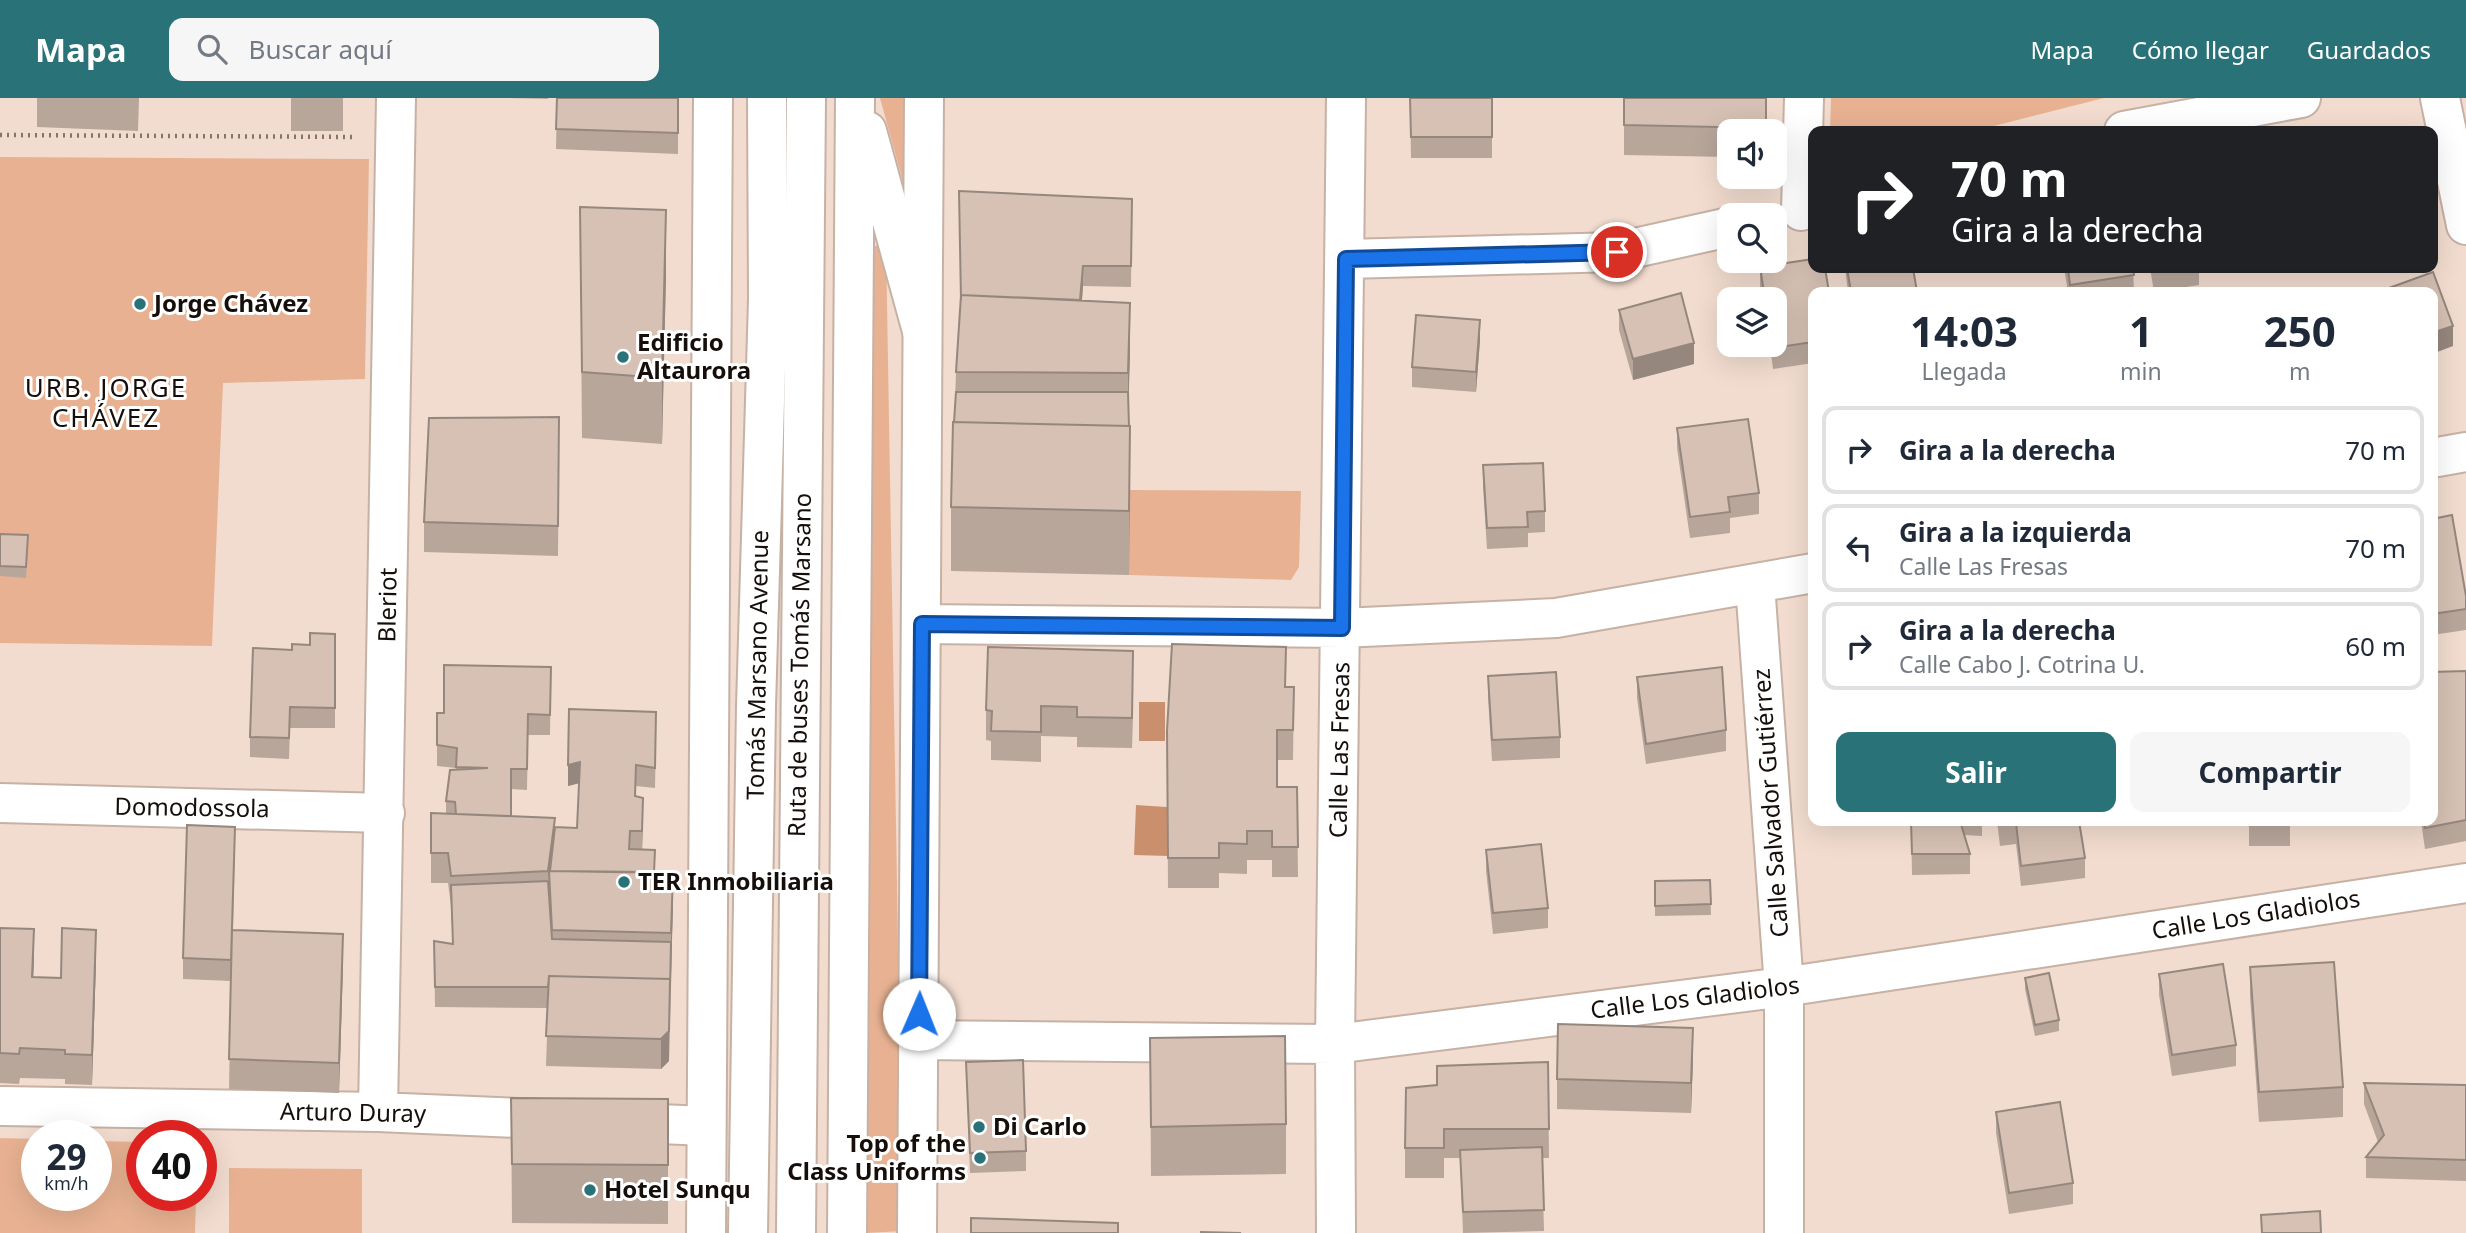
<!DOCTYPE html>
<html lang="es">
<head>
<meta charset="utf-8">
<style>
  body { margin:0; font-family:"Noto Sans",sans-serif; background:#f6f6f7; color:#1f2937; height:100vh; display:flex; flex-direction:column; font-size:26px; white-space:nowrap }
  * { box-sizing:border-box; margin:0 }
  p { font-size:23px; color:#747a83 }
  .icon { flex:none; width:38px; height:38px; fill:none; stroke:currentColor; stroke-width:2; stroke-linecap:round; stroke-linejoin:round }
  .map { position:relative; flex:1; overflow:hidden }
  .panel { position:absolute; left:1808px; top:189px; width:630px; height:539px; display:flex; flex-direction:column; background:#fff; border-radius:14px; box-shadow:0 7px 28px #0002 }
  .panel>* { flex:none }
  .top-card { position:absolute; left:1808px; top:28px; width:630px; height:147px; border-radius:14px; box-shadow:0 7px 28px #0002; background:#202124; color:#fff; overflow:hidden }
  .buttons { position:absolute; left:1717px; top:21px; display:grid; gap:14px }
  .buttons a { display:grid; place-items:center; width:70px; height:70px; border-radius:14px; background:#fff; box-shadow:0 7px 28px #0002; font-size:35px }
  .speed { position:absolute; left:21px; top:1022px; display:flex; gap:14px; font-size:35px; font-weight:700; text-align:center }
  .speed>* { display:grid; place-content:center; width:91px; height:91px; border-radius:50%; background:#fff; box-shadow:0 7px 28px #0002; line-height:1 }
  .speed small { font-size:18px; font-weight:400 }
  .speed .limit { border:10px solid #d22; background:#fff; color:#111 }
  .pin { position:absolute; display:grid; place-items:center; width:60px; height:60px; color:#fff; margin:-30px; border:4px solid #fff; border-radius:50%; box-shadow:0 2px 7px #0007 }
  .me { position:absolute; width:77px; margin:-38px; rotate:1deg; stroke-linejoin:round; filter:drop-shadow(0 0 5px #0008) }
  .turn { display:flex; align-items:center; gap:24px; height:147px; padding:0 28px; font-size:32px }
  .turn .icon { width:91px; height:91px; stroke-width:2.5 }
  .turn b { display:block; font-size:49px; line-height:60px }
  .eta { display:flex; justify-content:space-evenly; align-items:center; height:119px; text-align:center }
  .eta b { font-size:42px; font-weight:700; line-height:49px }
  .primary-button { display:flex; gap:14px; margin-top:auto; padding:14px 28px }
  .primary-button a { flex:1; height:80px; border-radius:14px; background:#297378; color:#fff; font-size:28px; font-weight:700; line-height:80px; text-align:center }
  .primary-button a+a { background:#f6f6f7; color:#1f2937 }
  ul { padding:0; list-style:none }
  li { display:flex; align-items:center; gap:21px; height:88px; margin:0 14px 10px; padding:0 14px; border:4px solid #e0e1e3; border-radius:14px }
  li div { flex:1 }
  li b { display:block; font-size:26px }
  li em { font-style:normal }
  header { display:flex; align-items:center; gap:42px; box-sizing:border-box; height:98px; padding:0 35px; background:#297378; color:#fff }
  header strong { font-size:33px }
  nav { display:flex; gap:38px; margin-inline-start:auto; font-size:24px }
  .search { width:490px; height:63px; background:#f6f6f7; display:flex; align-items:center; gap:18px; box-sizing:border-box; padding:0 24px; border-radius:14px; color:#747a83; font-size:26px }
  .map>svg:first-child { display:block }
  .green { fill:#e8b292 }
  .water { fill:#ca906d }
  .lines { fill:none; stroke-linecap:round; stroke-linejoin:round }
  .minor-casing { stroke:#c6b1a5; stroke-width:42 }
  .major-casing { stroke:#c6b1a5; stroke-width:42 }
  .path { stroke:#83746c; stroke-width:4.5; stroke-dasharray:2 5; stroke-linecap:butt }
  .minor { stroke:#fff; stroke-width:38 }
  .major { stroke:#fff; stroke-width:38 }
  .wall { fill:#b8a69b }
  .shaded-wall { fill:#96877e }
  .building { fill:#d6c1b4; stroke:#96877e; stroke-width:2 }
  .route-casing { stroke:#114b97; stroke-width:18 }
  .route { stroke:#1a73e8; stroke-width:12 }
  .poi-dot { fill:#297378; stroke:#fff; stroke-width:2.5 }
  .labels { text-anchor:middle; stroke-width:6; stroke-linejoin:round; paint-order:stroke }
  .poi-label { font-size:24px; font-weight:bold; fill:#150e0a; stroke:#fff; text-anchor:start }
  .street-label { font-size:24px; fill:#150e0a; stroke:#fff }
  .neighbourhood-label { font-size:26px; letter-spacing:2px; fill:#150e0a; stroke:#fff }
</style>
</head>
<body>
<header>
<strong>Mapa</strong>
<div class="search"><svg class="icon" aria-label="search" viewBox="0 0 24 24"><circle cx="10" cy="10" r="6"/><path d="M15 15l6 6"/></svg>Buscar aquí</div>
<nav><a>Mapa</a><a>Cómo llegar</a><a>Guardados</a></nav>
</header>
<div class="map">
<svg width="2466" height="1135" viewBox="0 0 2466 1135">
  <rect width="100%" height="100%" fill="#f2dccf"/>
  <path class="green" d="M880,0H906L905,91Z
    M1831,0H2104L1974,33H1830Z
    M0,59L369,61L365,281L223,285L212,548L0,545Z
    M886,147L903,1133L866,1135L874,148Z
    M1130,392L1301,393L1299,469L1291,482L1129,477Z
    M0,1040L37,1041V1097H96V1043L142,1044V1097H196L195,1135H0Z
    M229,1070L362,1071V1135H229Z"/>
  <path class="water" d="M1139,604H1165V643H1139Z
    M1136,707L1167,709L1168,758L1134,757Z"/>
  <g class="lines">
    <defs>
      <path id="minor" d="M2440,0L2466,127
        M2124,33L2301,0
        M1801,113L1804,0
        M1346,161L1617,154L1729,129
        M2432,360L2466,354
        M1755,486L1784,889V1135
        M922,526L1342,530L1556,520L1813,475
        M0,705L385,715
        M918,942L1335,946L1784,889L2466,785
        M0,1008L378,1014L706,1028
        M378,1014L396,0
        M706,1135L713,0
        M796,1135L806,0
        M917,1135L924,0
        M1336,1135L1335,946L1346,0"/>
      <path id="major" d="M867,33L922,233
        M748,1135L756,608L768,201L767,0
        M847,1135L855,0"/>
    </defs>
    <use href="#minor" class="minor-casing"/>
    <use href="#major" class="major-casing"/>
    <path class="path" d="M0,37L356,39"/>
    <use href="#minor" class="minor"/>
    <use href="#major" class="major"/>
  </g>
  <path class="wall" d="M37,0H139L138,33L37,29Z
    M291,0H343V33H291Z
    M507,0H548V1Z
    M557,0H678V56L556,51Z
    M1410,0H1492V60H1411Z
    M1624,0H1766V33H1729V59L1624,57Z
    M1132,101L1131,189L1083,188L1082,202L1130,254L1128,308L1130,392L1129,477L951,473V409L956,274Z
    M580,109L666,178L662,346L582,340Z
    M1760,169L1813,194V265L1773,271L1770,247H1774V201H1762L1760,190Z
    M1845,170H1913L1917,194H1848Z
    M2064,170H2133L2134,194H2068Z
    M2150,170H2199V187L2154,194Z
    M1619,212L1694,266L1633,282L1619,232Z
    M1480,242L1476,294L1412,289V269Z
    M559,319L558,458L424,454V424Z
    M1677,330L1759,395V416L1730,420V435L1690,440L1677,350Z
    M1483,367L1545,413V434L1528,435V449L1487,451L1483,388Z
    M2432,421L2466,498V532L2432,537Z
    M0,436L28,448L26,480L0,478Z
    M335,536V630H290L289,661L250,659V639L292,552L310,547Z
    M551,569L550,637H528L527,692L511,691V718L555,729L577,730L579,685L568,688L656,635L655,690L636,688V699L643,720L642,751L673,804L669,963L661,971L546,968L548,910L435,909L434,843L453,846L451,808L448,785H431V715H446V703L456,671V670L437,668V615H444Z
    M2466,573V743L2425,751L2421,723H2432Z
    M1488,578L1560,639V660L1492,663L1488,599Z
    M1637,579L1726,632V653L1646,666L1637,600Z
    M1133,583L1132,650L1077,649V639L1041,638V664L991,662V643L986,642V612Z
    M1286,589H1294L1293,662H1277V689H1297L1298,779H1272V762H1247V776L1219,775V790H1168L1167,633Z
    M1911,723H1982V738L1964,737L1970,756V776L1912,777Z
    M1997,723H2079L2085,760V780L2021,788L2016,746L2000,748Z
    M2249,723L2290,727V748H2249Z
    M235,749L233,832L343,865L339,995L229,991L231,883L183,881V860Z
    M1486,752L1548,810V830L1493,836L1486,773Z
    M1710,782L1711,817L1655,818V783Z
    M0,830L34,861L33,879L61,880L96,862L92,987L65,986V981L20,980L19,986L0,985Z
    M2250,869L2343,989V1019L2259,1024L2250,899Z
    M2159,876L2236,947V968L2172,978L2159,897Z
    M2025,880L2059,922V933L2035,938L2025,891Z
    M1150,940L1286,1026V1076L1151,1078Z
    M1693,960L1691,1015L1557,1011V981Z
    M966,964L1026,1053V1073L970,1075Z
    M1548,964L1549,1060H1542L1544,1133L1463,1135L1460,1060H1444V1080H1405V1050L1437,987Z
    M2364,985L2466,987V1083L2366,1080V1059L2378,1044L2364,1006Z
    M511,1000L668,1001V1126L512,1125Z
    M1996,1014L2073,1085V1106L2009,1116L1996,1035Z"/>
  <path class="shaded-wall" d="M666,112V178L662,346V280Z
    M1083,168V188L1078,251V231Z
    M1130,205V254L1128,324V275Z
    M1480,222V242L1476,294V274Z
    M2453,228V248L2432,256V235Z
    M1694,245V266L1633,282V261Z
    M1130,328V392L1129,477V413Z
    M1133,553V583L1132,650V620Z
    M580,664V685L568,688V667Z
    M643,700V720L642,754V733Z
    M673,775V804L670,911L671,835Z
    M34,831V861L32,908V879Z
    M96,832V862L92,987V957Z
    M343,836V865L339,995V965Z
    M670,881L669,963L661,971V941Z
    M1693,930V960L1691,1015V985Z"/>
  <path class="building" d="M557,0H678V35L556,31Z
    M1410,0H1492V39H1411Z
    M1624,0H1766V30L1624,27Z
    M2399,31V33H2379Z
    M959,93L1132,101L1131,168H1083L1080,202L961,197V202Z
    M580,109L666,112L662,280L582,274Z
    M1813,161V170H1825L1829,194H1813V244L1773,250V247H1774V201H1765L1760,169Z
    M1847,170H1913L1917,194H1851Z
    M2068,170H2133L2134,177L2070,187Z
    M2154,170H2178L2154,173Z
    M2433,174L2453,228L2432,235V194H2378Z
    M1681,195L1694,245L1633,261L1619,212Z
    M961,197L1130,205L1128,275L956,274Z
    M1416,217L1480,222L1476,274L1412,269Z
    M956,294H1128L1129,328L954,324Z
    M559,319L558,428L424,424L429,320Z
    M1748,321L1759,395L1728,399L1730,414L1690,419L1677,330Z
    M953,324L1130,328L1129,413L951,409Z
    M1543,365L1545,413L1527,414L1528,429L1487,430L1483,367Z
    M2452,417L2466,498V511L2432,516V421Z
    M0,436L28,437L26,469L0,468Z
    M310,535L335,536V610L290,609L289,640L250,639L253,550L292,552V546L310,547Z
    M1172,546L1286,549L1285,589H1294L1293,632H1277V689H1297L1298,749H1272V733H1247V746L1219,745V760H1168L1167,633Z
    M988,549L1133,553L1132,620L1077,619V609L1041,608V634L991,633L992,613L986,612Z
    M444,567L551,569L550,617L528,616L527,671H511V718L456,716L455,704L446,703L450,672L488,670L456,669L457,650L437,647V615H444Z
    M1722,569L1726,632L1646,646L1637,579Z
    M2466,573V722L2425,730L2424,723H2432V574Z
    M1556,574L1560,639L1492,642L1488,578Z
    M569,611L656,614L655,670L636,667L635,698L643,700L642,733H630L629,751L655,752L654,774L550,773L555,729L577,730L580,664L568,667Z
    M431,715L555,720L548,773L451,778L448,755H431Z
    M1911,723H1960L1970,756H1912Z
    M1999,723H2079L2085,760L2021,768L2016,725L2000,727Z
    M2249,723H2289L2290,727H2249Z
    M187,727L235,729L231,862L183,860Z
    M1541,746L1548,810L1493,815L1486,752Z
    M549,773L673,775L671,835L552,832Z
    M1710,782L1711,806L1655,808V783Z
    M548,783L552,841L671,844L670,890V881L549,878L548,889H435L434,843L453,846L451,787Z
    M0,830L34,831L32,879L61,880L62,830L96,832L92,957L65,956V952L20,950L19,956L0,955Z
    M232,832L343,836L339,965L229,961Z
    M2334,864L2343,989L2259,994L2250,869Z
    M2223,866L2236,947L2172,957L2159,876Z
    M2049,875L2059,922L2035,927L2025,880Z
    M549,878L670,881L669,933L661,941L546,938Z
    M1558,926L1693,930L1691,985L1557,981Z
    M1285,938L1286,1026L1151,1029L1150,940Z
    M1023,962L1026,1053L970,1055L966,964Z
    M1548,964L1549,1031H1444V1050H1405L1406,990L1437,987V968Z
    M2364,985L2466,987V1062L2366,1059L2384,1037Z
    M511,1000L668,1001V1067L512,1066Z
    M2060,1004L2073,1085L2009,1095L1996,1014Z
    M1542,1049L1544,1112L1463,1114L1460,1052Z
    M2320,1113L2321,1135H2262L2261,1117Z
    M971,1120L1118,1125V1135H971Z
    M1201,1134L1241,1135H1201Z"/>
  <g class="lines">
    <defs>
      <path id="route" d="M919,916L922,526L1342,530L1346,161L1617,154"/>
    </defs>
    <use href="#route" class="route-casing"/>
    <use href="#route" class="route"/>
  </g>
  <g class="poi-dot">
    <circle cx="140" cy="206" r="7"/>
    <circle cx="623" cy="259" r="7"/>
    <circle cx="624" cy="784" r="7"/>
    <circle cx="979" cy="1029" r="7"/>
    <circle cx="980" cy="1060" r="7"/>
    <circle cx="590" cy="1092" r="7"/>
  </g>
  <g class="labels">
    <g class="poi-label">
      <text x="154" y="214">Jorge Chávez</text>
      <text x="637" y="253">Edificio<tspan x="637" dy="28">Altaurora</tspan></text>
      <text x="638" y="792">TER Inmobiliaria</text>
      <text x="993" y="1037">Di Carlo</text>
      <text x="966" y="1054" text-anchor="end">Top of the<tspan x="966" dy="28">Class Uniforms</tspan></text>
      <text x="604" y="1100">Hotel Sunqu</text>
    </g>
    <g class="street-label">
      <text transform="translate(388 507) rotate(-89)" y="8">Bleriot</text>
      <text transform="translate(758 567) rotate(-89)" y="8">Tomás Marsano Avenue</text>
      <text transform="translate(800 567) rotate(-89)" y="8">Ruta de buses Tomás Marsano</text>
      <text transform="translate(1340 652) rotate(-89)" y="8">Calle Las Fresas</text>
      <text transform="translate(1771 705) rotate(-94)" y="8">Calle Salvador Gutiérrez</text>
      <text transform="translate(192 710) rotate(1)" y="8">Domodossola</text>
      <text transform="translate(2256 817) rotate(-9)" y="8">Calle Los Gladiolos</text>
      <text transform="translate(1695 900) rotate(-7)" y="8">Calle Los Gladiolos</text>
      <text transform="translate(353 1015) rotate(1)" y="8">Arturo Duray</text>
    </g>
    <g class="neighbourhood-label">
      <text x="106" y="299">URB. JORGE<tspan x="106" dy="30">CHÁVEZ</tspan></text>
    </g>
  </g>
</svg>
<div class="buttons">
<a><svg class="icon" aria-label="sound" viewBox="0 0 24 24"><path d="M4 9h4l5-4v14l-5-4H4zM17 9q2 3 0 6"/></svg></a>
<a><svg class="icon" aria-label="search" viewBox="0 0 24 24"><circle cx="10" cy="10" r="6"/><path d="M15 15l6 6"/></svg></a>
<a><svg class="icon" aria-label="layers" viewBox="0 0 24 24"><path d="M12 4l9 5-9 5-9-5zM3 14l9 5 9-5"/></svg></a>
</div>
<div class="speed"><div>29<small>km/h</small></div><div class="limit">40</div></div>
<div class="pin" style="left:1617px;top:154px;background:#d93025"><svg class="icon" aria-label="arrive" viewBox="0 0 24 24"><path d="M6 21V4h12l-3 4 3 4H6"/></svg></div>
<svg class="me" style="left:919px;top:916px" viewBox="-20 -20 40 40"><circle r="19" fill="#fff"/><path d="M0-13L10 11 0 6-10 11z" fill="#1a73e8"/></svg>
<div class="top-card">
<div class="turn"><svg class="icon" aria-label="right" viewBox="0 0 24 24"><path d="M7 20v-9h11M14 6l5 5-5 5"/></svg><div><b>70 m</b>Gira a la derecha</div></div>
</div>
<section class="panel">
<div class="eta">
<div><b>14:03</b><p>Llegada</p></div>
<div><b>1</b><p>min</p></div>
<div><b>250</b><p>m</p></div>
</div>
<ul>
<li><svg class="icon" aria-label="right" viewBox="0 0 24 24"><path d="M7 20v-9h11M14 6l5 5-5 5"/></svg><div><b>Gira a la derecha</b></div><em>70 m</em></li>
<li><svg class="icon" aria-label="left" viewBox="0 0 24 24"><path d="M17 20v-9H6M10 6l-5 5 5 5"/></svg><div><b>Gira a la izquierda</b><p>Calle Las Fresas</p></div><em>70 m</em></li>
<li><svg class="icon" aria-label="right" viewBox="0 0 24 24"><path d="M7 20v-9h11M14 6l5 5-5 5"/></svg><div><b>Gira a la derecha</b><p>Calle Cabo J. Cotrina U.</p></div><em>60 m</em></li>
</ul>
<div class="primary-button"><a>Salir</a><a>Compartir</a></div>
</section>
</div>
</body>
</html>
